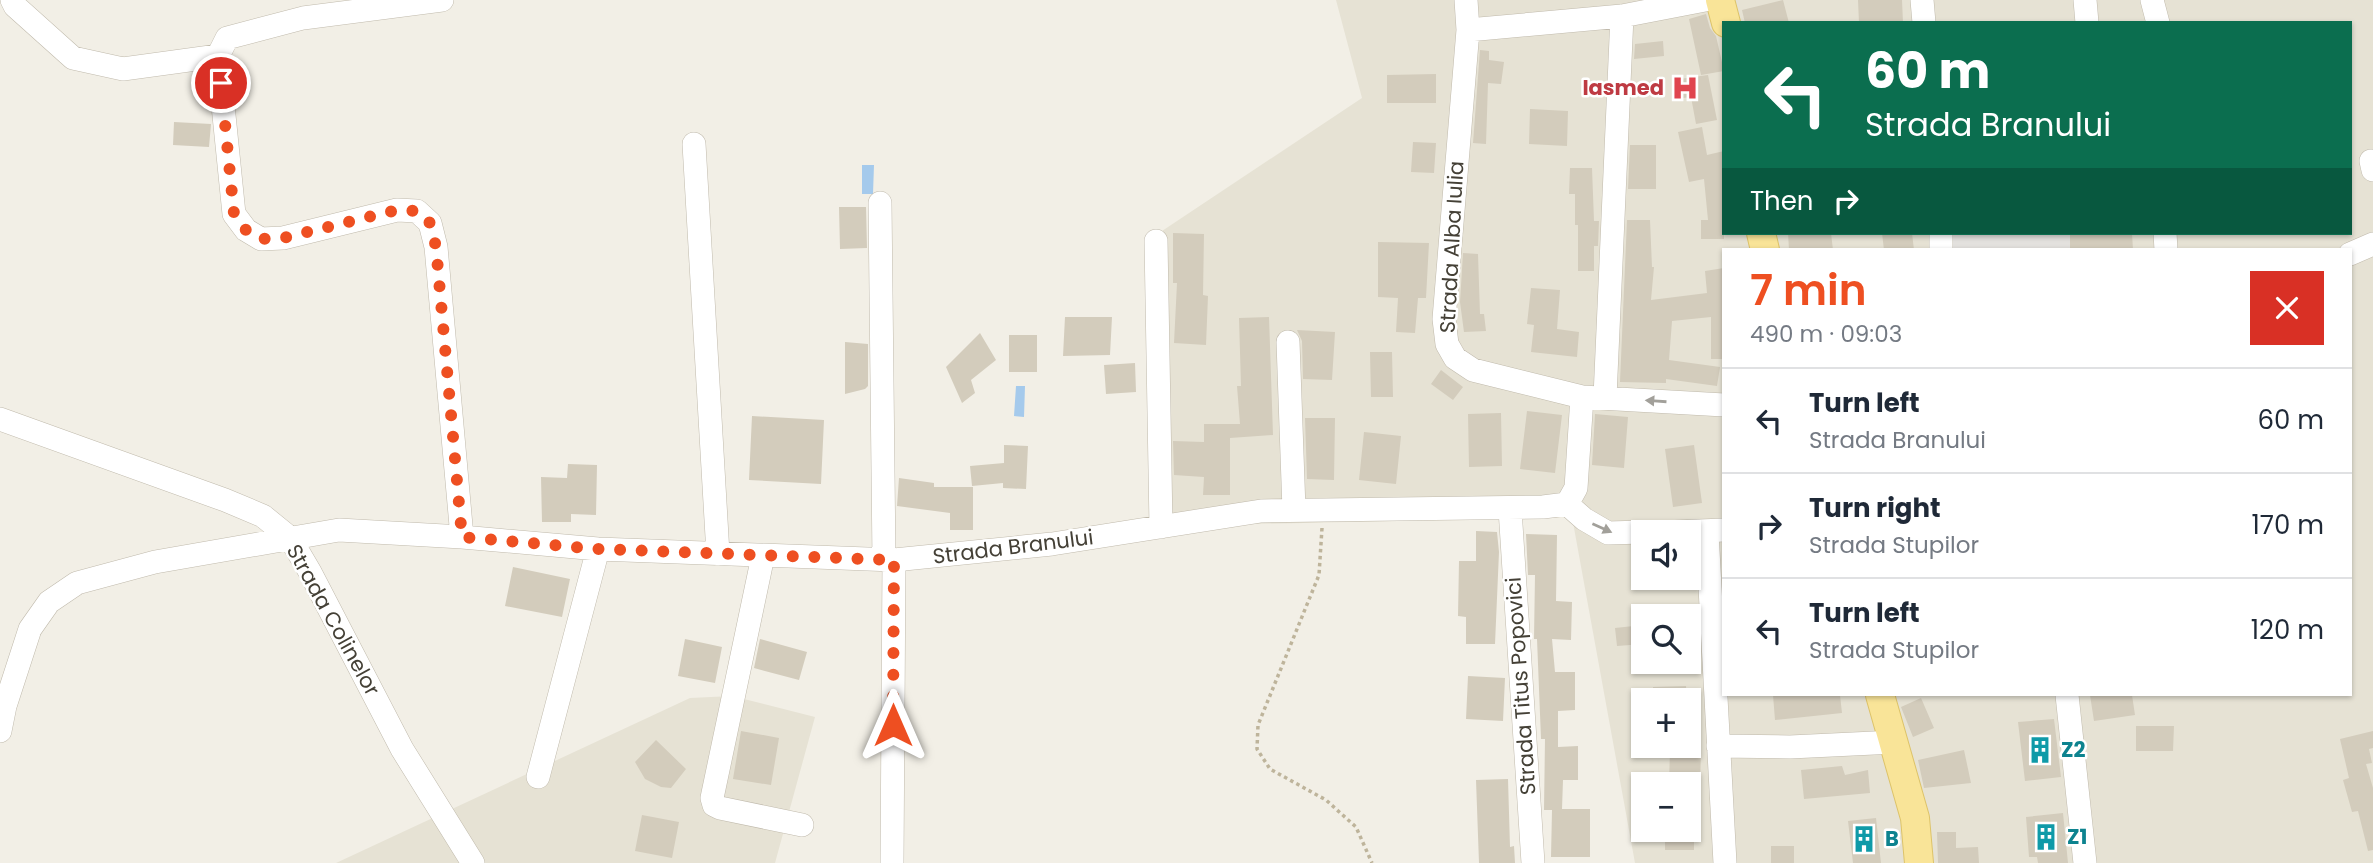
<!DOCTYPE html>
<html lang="en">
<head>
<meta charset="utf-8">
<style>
  body { margin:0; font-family:Poppins,sans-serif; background:#f2f2f3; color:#1f2937; height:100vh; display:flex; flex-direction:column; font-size:26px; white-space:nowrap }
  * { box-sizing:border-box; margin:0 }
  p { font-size:23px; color:#747a83 }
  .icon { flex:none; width:38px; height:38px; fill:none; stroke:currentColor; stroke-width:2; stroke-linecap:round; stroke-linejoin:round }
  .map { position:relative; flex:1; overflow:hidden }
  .sheet { position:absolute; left:1722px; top:248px; width:630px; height:448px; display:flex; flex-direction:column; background:#fff; border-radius:0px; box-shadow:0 2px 5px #0004 }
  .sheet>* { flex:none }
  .top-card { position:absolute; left:1722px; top:21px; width:630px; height:214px; border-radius:0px; box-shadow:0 2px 5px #0004; background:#0b6e4f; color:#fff; overflow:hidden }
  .buttons { position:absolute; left:1631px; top:520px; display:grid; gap:14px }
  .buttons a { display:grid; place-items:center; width:70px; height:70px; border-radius:0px; background:#fff; box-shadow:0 2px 5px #0004; font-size:35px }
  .pin { position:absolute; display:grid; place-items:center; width:60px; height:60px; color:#fff; margin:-30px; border:4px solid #fff; border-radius:50%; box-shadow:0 2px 7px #0007 }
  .me { position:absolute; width:77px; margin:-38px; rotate:0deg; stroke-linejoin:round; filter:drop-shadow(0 0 5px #0008) }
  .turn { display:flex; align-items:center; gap:24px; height:147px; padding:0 28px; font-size:32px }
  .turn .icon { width:91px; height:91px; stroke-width:2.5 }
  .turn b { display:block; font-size:49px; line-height:60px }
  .then { display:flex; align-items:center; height:66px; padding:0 28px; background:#0003; gap:14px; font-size:26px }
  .round { display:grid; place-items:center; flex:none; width:74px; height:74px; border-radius:0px; background:#f2f2f3 }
  .headline { display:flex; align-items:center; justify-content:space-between; height:119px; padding:0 28px }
  h1 { font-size:42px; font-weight:600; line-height:52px; color:#ee4f21 }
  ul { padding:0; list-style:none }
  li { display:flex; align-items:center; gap:21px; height:105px; padding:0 28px; border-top:2px solid #e0e1e3 }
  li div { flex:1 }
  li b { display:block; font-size:26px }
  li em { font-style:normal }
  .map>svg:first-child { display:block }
  .residential { fill:#e6e2d4; fill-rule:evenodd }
  .parking { fill:#e3e1de }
  .water { fill:#a5caec }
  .building { fill:#d3ccbc }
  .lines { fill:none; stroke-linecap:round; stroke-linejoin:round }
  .minor-casing { stroke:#c0baac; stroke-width:24 }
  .major-casing { stroke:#ddc369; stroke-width:30 }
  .path { stroke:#beb49b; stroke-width:3.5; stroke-dasharray:3.5 3.5; stroke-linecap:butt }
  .minor { stroke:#fff; stroke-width:23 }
  .major { stroke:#f9e498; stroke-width:28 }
  .oneway { fill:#a2a09a }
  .route { stroke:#ee4f21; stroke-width:12; stroke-dasharray:0 21.6 }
  .labels { text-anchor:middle; stroke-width:5; stroke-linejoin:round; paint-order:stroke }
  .health-label { font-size:21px; font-weight:bold; fill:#be3a42; stroke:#fff; text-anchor:end }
  .street-label { font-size:21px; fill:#444036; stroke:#fff }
  .culture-label { font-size:21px; font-weight:bold; fill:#0d838f; stroke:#fff; text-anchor:start }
</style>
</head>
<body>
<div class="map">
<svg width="2373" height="863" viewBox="0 0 2373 863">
  <rect width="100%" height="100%" fill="#f2efe6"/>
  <path class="residential" d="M1336,0H2373V863H1635L1572,517L1162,526V231L1362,98ZM1724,23H2350V233H1724ZM1724,250H2350V695H1724ZM1643,532H1689V578H1643ZM1643,616H1689V662H1643ZM1643,700H1689V746H1643ZM1643,784H1689V830H1643Z
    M732,696L815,717L775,863H336L690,698Z"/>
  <path class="parking" d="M1945,233H2070V250H1946Z"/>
  <path class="water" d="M862,165H874L873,194H862Z
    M1016,386H1025L1024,417L1014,416Z"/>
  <path class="building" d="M1783,0L1789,23H1745L1742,10Z
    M1858,0H1902L1903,23H1859Z
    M1706,14L1710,28L1716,36L1724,71L1701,75L1689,19Z
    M1663,41L1664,56L1634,59L1635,44Z
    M1480,50L1489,51V60L1504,62L1501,84L1488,83L1486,144L1473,143Z
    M1436,74V103H1387V75Z
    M1708,75L1717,120L1696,124L1691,97L1675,99L1672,80Z
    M1530,109L1568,111L1567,146L1529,144Z
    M174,122L211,124L209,147L173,145Z
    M1702,127L1707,155L1724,151V239H1701V220H1708L1704,179L1689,182L1678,132Z
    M1413,142L1436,143L1434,173L1411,172Z
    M1630,145H1656V189H1628Z
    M1570,168H1592L1594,221H1599L1598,246H1594V271H1578V225H1575V194H1569Z
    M839,207H866L867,248L840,249Z
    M1627,220H1650L1652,267H1654L1651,300L1707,293L1705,271L1724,268V359H1711V317L1672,321L1669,360L1720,367L1717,386L1666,379V383L1620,382Z
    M1173,233L1204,234L1203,295L1208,296L1206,345L1174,343L1177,283H1173Z
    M1788,233H1831L1833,250H1789Z
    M1882,233H1912L1914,250H1884Z
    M2070,233H2132L2133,250H2070Z
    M1378,242L1429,243L1426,298H1418L1415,333L1396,332L1398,298L1378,297Z
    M1463,253L1478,254L1480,314H1484L1486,331L1464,332L1460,302Z
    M1531,288L1560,290L1557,329L1579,332L1577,357L1531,352L1534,325L1527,324Z
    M1065,317H1112L1110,355L1063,356Z
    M1269,317L1273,435L1230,438V495H1203L1204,477L1174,475L1173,441L1204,442V424H1240L1237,386H1241L1239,318Z
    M1297,330L1335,332L1332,380L1303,379L1302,341Z
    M980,333L996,360L971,380L975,393L962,403L946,367Z
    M1009,335H1037V372H1009Z
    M845,342L868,344V386L865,389L845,394Z
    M1370,352H1392L1393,397H1371Z
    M1135,363L1136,392L1106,394L1104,365Z
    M1441,370L1463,387L1453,400L1431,384Z
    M1527,411L1562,415L1555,473L1520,469Z
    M1501,413L1502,466L1469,467L1468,414Z
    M1595,414L1628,417L1624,468L1592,465Z
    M752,416L824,420L821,484L749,480Z
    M1305,418H1335L1334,480L1307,479Z
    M1364,432L1401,436L1396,484L1359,480Z
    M1004,445L1028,446L1026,489L1003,488V483L972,486L970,466L1004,463Z
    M1694,445L1702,503L1673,507L1665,449Z
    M568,464L597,465L596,515L571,514V522H542L541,477L567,478Z
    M899,478L934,483V487H973V530H950V513L897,506Z
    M1476,531L1497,532L1499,552L1495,644H1466V617L1458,616L1459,561H1476Z
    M1526,534L1557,535L1556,601L1572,602L1571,640L1552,639L1555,672H1575V710L1558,711V747L1578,746V780H1563L1562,809H1590V857H1551L1552,810H1544L1545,739H1541L1537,639H1534L1535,575H1528Z
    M513,567L570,579L562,617L505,606Z
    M1643,625V644L1617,646L1615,628Z
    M685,639L722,647L715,683L678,676Z
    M760,639L807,652L799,680L754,668Z
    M1468,676L1505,678L1503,721L1466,719Z
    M1686,686L1687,700H1653V687Z
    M1773,695H1840L1842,713L1775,720Z
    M2090,695H2132L2135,715L2094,721Z
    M1921,698L1934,728L1913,737L1901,707Z
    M2054,719L2061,777L2025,781L2018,722Z
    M2136,726H2174L2173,751H2136Z
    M741,731L779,738L771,785L733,779Z
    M2373,731V748L2369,749L2372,763L2366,764L2373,788V850L2368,851L2358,811L2352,812L2343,780L2349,778L2340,739Z
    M656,740L686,769L671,788L661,787L645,779L635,762Z
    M1964,750L1971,783L1924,788L1918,760Z
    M1670,751L1701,752L1700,784H1669Z
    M1842,766L1845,775L1868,770L1870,793L1804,799L1801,770Z
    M1508,779L1510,847L1514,846L1515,863H1479L1476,780Z
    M2063,813L2068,863H2038L2037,857H2029L2026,817Z
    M642,815L679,822L672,858L635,851Z
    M1876,818L1881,863H1853L1848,821Z
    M1665,830H1694V850H1665Z
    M1937,832H1956V848L1978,847L1979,863H1938Z
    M1771,846H1794V863H1771Z"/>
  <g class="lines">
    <defs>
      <path id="minor" d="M12,0L15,6L73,58L123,69L218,56L234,214L246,230L261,239L283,238L397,210L417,211L430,223L436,247L462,537
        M1466,0L1468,30L1444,319L1447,344L1455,358L1473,370L1582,397L1724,405
        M1922,0L1924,23
        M2085,0L2087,23
        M2152,0L2158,23
        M1468,30L1622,16L1705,0
        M218,56L227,38L303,18L442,0
        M694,144L718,554
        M2371,161L2373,170
        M880,203L884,560
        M2165,233L2166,250
        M1156,241L1161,527
        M1941,250V233
        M2350,254L2373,244
        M1288,342L1294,510
        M1605,397L1622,16
        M0,419L225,500L263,516L290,538L310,572L402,749L473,863
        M1567,504L1584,519L1608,533L1643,532
        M1510,509L1533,863
        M1675,532L1724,530
        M1707,532L1725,863
        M763,556L712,798L714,805L720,808L802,825
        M2067,695L2085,863
        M0,731L5,706L30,629L49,602L77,583L155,562L339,530L462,537L598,549L894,560L1052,544L1261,511L1543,507L1567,504L1576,488L1582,397
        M1718,746L1790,747L1895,742
        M538,777L598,549
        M892,863L894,560"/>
      <path id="major" d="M1720,0L1726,23
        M1761,233L1765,250
        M1880,695L1915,818L1919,863"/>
    </defs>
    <use href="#minor" class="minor-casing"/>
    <use href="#major" class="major-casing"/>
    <path class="path" d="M1322,528L1319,575L1258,725L1257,749L1270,769L1326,800L1356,827L1372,863"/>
    <use href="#minor" class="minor"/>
    <use href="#major" class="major"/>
  </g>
  <defs><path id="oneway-solid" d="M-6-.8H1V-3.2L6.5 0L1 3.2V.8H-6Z" transform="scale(1.75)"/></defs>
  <g class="oneway">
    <use href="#oneway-solid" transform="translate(1656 401) rotate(-176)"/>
    <use href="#oneway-solid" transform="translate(1602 528) rotate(24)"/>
  </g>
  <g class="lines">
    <path class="route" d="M221,83L234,214L246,230L261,239L283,238L397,210L417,211L430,223L436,247L462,537L598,549L894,560L893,725"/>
  </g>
  <defs>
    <symbol id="hospital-bare" viewBox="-9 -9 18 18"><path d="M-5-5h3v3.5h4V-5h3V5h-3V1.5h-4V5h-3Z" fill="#e0444e" stroke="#fff" stroke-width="2.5" paint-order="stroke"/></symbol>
    <symbol id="building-bare" viewBox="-9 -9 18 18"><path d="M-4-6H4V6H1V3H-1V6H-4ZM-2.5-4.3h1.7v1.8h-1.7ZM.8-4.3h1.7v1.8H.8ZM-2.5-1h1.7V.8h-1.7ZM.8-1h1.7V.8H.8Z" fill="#0f9aa8" stroke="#fff" stroke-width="2.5" paint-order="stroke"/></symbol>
  </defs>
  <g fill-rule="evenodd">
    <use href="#hospital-bare" x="1666" y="69" width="38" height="38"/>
    <use href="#building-bare" x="2021" y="731" width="38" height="38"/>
    <use href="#building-bare" x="2027" y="818" width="38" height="38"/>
    <use href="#building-bare" x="1845" y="820" width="38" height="38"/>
  </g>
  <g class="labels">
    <g class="health-label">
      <text x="1664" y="95">Iasmed</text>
    </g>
    <g class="street-label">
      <text transform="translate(1452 247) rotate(-87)" y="7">Strada Alba Iulia</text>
      <text transform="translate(1013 547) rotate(-7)" y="7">Strada Branului</text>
      <text transform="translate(333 620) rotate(61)" y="7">Strada Colinelor</text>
      <text transform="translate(1521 686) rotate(-94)" y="7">Strada Titus Popovici</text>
    </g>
    <g class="culture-label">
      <text x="2061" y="757">Z2</text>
      <text x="2067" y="844">Z1</text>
      <text x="1885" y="846">B</text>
    </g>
  </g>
</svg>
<div class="buttons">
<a><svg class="icon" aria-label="sound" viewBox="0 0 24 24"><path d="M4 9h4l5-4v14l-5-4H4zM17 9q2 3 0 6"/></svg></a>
<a><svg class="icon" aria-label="search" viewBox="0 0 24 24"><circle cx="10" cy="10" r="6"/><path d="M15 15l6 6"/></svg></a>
<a>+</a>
<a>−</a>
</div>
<div class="pin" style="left:221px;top:83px;background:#d93025"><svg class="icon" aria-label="arrive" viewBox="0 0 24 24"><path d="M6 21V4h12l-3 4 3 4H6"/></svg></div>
<svg class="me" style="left:893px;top:725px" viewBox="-20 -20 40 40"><path d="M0-17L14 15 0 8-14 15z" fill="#ee4f21" stroke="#fff" stroke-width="4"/></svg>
<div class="top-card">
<div class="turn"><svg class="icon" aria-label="left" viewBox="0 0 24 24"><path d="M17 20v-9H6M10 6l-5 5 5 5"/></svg><div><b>60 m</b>Strada Branului</div></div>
<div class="then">Then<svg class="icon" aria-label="right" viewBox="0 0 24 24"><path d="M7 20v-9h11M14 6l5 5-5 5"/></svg></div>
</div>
<section class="sheet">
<div class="headline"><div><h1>7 min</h1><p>490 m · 09:03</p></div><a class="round" style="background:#d93025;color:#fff"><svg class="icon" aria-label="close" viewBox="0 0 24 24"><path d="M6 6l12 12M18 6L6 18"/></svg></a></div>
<ul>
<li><svg class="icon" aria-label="left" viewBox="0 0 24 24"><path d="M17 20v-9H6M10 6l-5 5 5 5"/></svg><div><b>Turn left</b><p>Strada Branului</p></div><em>60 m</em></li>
<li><svg class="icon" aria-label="right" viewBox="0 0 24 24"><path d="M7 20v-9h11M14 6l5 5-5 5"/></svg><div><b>Turn right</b><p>Strada Stupilor</p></div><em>170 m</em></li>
<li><svg class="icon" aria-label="left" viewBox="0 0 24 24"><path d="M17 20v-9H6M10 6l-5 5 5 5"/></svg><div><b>Turn left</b><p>Strada Stupilor</p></div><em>120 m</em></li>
</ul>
</section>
</div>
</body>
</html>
